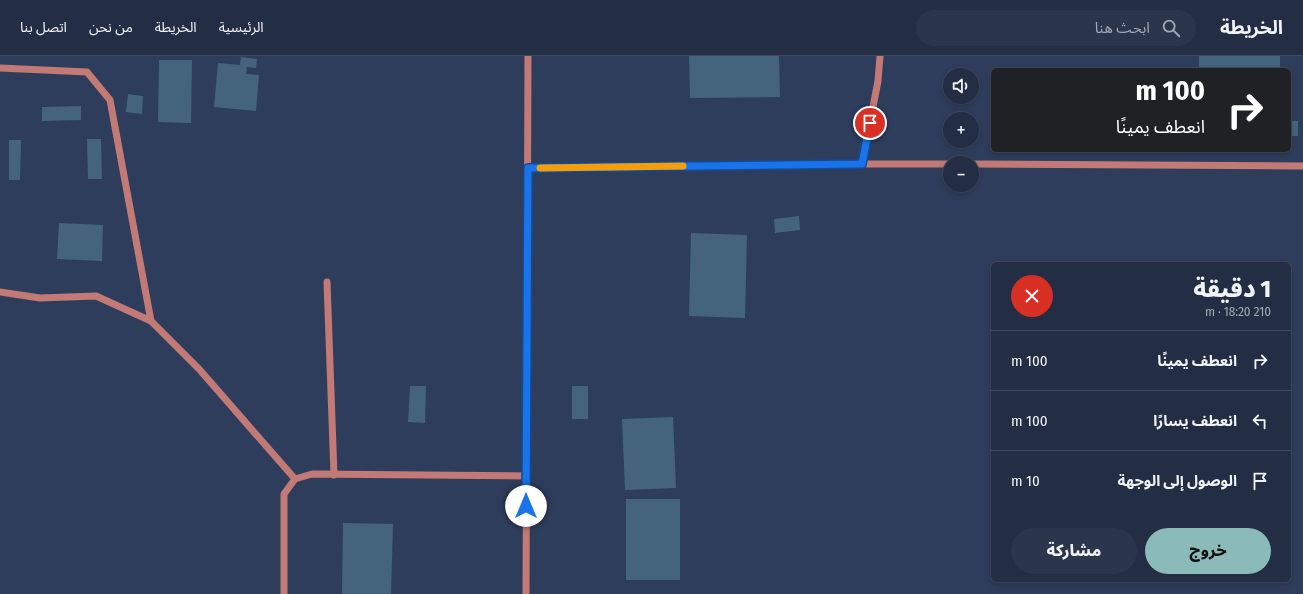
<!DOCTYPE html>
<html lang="ar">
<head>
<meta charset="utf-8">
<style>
  body { margin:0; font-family:"Fira Sans Condensed","Noto Sans Arabic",sans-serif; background:#2b364c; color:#f1f3f6; direction:rtl; height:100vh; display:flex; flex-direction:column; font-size:15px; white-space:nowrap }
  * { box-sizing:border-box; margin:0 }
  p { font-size:13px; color:#a3a8b3 }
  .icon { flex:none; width:22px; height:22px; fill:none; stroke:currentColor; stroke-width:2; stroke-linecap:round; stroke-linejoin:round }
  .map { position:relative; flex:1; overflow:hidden; direction:ltr }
  .details { position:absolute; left:991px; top:206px; width:300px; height:320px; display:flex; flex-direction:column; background:#232e45; border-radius:6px; box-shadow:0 2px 6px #0003,0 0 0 1px #404a5e; direction:rtl }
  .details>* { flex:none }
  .banner { position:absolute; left:991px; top:12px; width:300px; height:84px; border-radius:6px; box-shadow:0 2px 6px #0003,0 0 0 1px #404a5e; direction:rtl; background:#202124; color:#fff; overflow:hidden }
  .tools { position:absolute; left:943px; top:12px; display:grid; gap:8px }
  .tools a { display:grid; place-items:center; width:36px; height:36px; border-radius:50%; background:#232e45; box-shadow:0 2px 6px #0003,0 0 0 1px #404a5e; font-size:20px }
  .pin { position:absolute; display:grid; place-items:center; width:34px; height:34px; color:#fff; margin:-17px; border:2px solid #fff; border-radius:50%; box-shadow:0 1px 4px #0007 }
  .me { position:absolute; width:44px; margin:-22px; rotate:0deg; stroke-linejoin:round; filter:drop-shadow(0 0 3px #0008) }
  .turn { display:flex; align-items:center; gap:14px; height:84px; padding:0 20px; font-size:18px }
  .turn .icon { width:52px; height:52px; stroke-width:2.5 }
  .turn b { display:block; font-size:28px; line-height:34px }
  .round { display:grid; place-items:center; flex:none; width:42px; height:42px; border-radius:21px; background:#2b364c }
  .headline { display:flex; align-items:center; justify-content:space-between; height:68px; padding:0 20px }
  h1 { font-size:24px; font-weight:800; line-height:30px }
  .cta { display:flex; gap:8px; margin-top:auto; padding:8px 20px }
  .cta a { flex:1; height:46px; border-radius:24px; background:#8bbbb9; color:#111; font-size:16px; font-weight:800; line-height:46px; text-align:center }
  .cta a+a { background:#2b364c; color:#f1f3f6 }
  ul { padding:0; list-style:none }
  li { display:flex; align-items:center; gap:12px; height:60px; padding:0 20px; border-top:1px solid #404a5e }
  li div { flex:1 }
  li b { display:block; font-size:15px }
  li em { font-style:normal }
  header { display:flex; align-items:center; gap:24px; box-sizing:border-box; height:56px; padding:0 20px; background:#232e45; border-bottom:1px solid #404a5e }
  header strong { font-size:19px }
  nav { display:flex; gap:22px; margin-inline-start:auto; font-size:14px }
  .search { width:280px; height:36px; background:#2b364c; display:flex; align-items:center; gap:10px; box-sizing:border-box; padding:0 14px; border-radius:22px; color:#a3a8b3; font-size:15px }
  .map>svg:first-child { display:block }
  .building { fill:#44647e }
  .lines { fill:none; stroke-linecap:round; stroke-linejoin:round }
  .minor { stroke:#c17a75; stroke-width:7 }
  .route-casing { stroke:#114b97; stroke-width:10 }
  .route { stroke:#1a73e8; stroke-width:7 }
  .slow { stroke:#f59e0b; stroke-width:7 }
</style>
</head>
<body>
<header>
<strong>الخريطة</strong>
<div class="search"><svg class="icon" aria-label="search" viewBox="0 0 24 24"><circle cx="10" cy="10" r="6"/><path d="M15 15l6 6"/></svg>ابحث هنا</div>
<nav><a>الرئيسية</a><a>الخريطة</a><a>من نحن</a><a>اتصل بنا</a></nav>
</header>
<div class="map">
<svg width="1303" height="538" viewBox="0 0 1303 538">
  <rect width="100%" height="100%" fill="#2f3d5c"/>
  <path class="building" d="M689,0H779L780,41L690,42Z
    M1199,0H1280V14H1199Z
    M241,1L257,3L256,12L247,11L246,18L259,19L256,55L214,51L218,7L240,9Z
    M159,4H192L191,67L158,66Z
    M128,38L143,40L142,58L126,56Z
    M81,50V64L42,65V51Z
    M1289,65H1298V80H1289Z
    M87,83H101L102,123H88Z
    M9,84H21L20,124H9Z
    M799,160L800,174L775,177L774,163Z
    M59,167L103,169L102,205L57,203Z
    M691,177L747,179L745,262L689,260Z
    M410,330H426L425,367L408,366Z
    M572,330H588V363H572Z
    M673,361L676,432L625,434L622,363Z
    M626,443H680V524H626Z
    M343,467L393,468L391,538H342Z"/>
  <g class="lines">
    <path class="minor" d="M0,12L87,16L110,44L151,265
      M862,108L878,25L880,0
      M972,108L1303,110
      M528,112L862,108H950
      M327,226L334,419
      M0,236L40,242L96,240L151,265L199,313L295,423
      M284,538V438L295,423L312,418L527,420
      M526,538L528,0"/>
  </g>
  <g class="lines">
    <defs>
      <path id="route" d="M526,450L528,112L862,108L870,67"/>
    </defs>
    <use href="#route" class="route-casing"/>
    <use href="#route" class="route"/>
    <path class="slow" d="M540,112L683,110"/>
  </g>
</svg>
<div class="tools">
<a><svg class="icon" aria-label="sound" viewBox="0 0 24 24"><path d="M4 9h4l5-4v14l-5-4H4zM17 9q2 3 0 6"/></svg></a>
<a>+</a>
<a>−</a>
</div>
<div class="pin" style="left:870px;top:67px;background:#d93025"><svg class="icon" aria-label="arrive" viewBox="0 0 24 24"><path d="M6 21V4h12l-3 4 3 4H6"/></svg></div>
<svg class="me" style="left:526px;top:450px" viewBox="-20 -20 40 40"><circle r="19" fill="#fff"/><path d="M0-13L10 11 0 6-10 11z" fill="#1a73e8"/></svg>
<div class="banner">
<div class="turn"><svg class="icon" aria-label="right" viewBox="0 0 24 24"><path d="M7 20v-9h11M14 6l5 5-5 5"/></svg><div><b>100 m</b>انعطف يمينًا</div></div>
</div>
<section class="details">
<div class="headline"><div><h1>1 دقيقة</h1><p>210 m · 18:20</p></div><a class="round" style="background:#d93025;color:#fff"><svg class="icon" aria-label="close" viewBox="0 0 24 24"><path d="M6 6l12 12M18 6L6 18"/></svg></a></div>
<ul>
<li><svg class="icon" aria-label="right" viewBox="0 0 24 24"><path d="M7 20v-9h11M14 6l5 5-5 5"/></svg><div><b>انعطف يمينًا</b></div><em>100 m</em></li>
<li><svg class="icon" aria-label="left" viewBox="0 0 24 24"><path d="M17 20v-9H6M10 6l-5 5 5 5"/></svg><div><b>انعطف يسارًا</b></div><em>100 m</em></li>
<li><svg class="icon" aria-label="arrive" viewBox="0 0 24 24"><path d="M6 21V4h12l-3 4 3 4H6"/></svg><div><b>الوصول إلى الوجهة</b></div><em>10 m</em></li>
</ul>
<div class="cta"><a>خروج</a><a>مشاركة</a></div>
</section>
</div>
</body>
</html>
